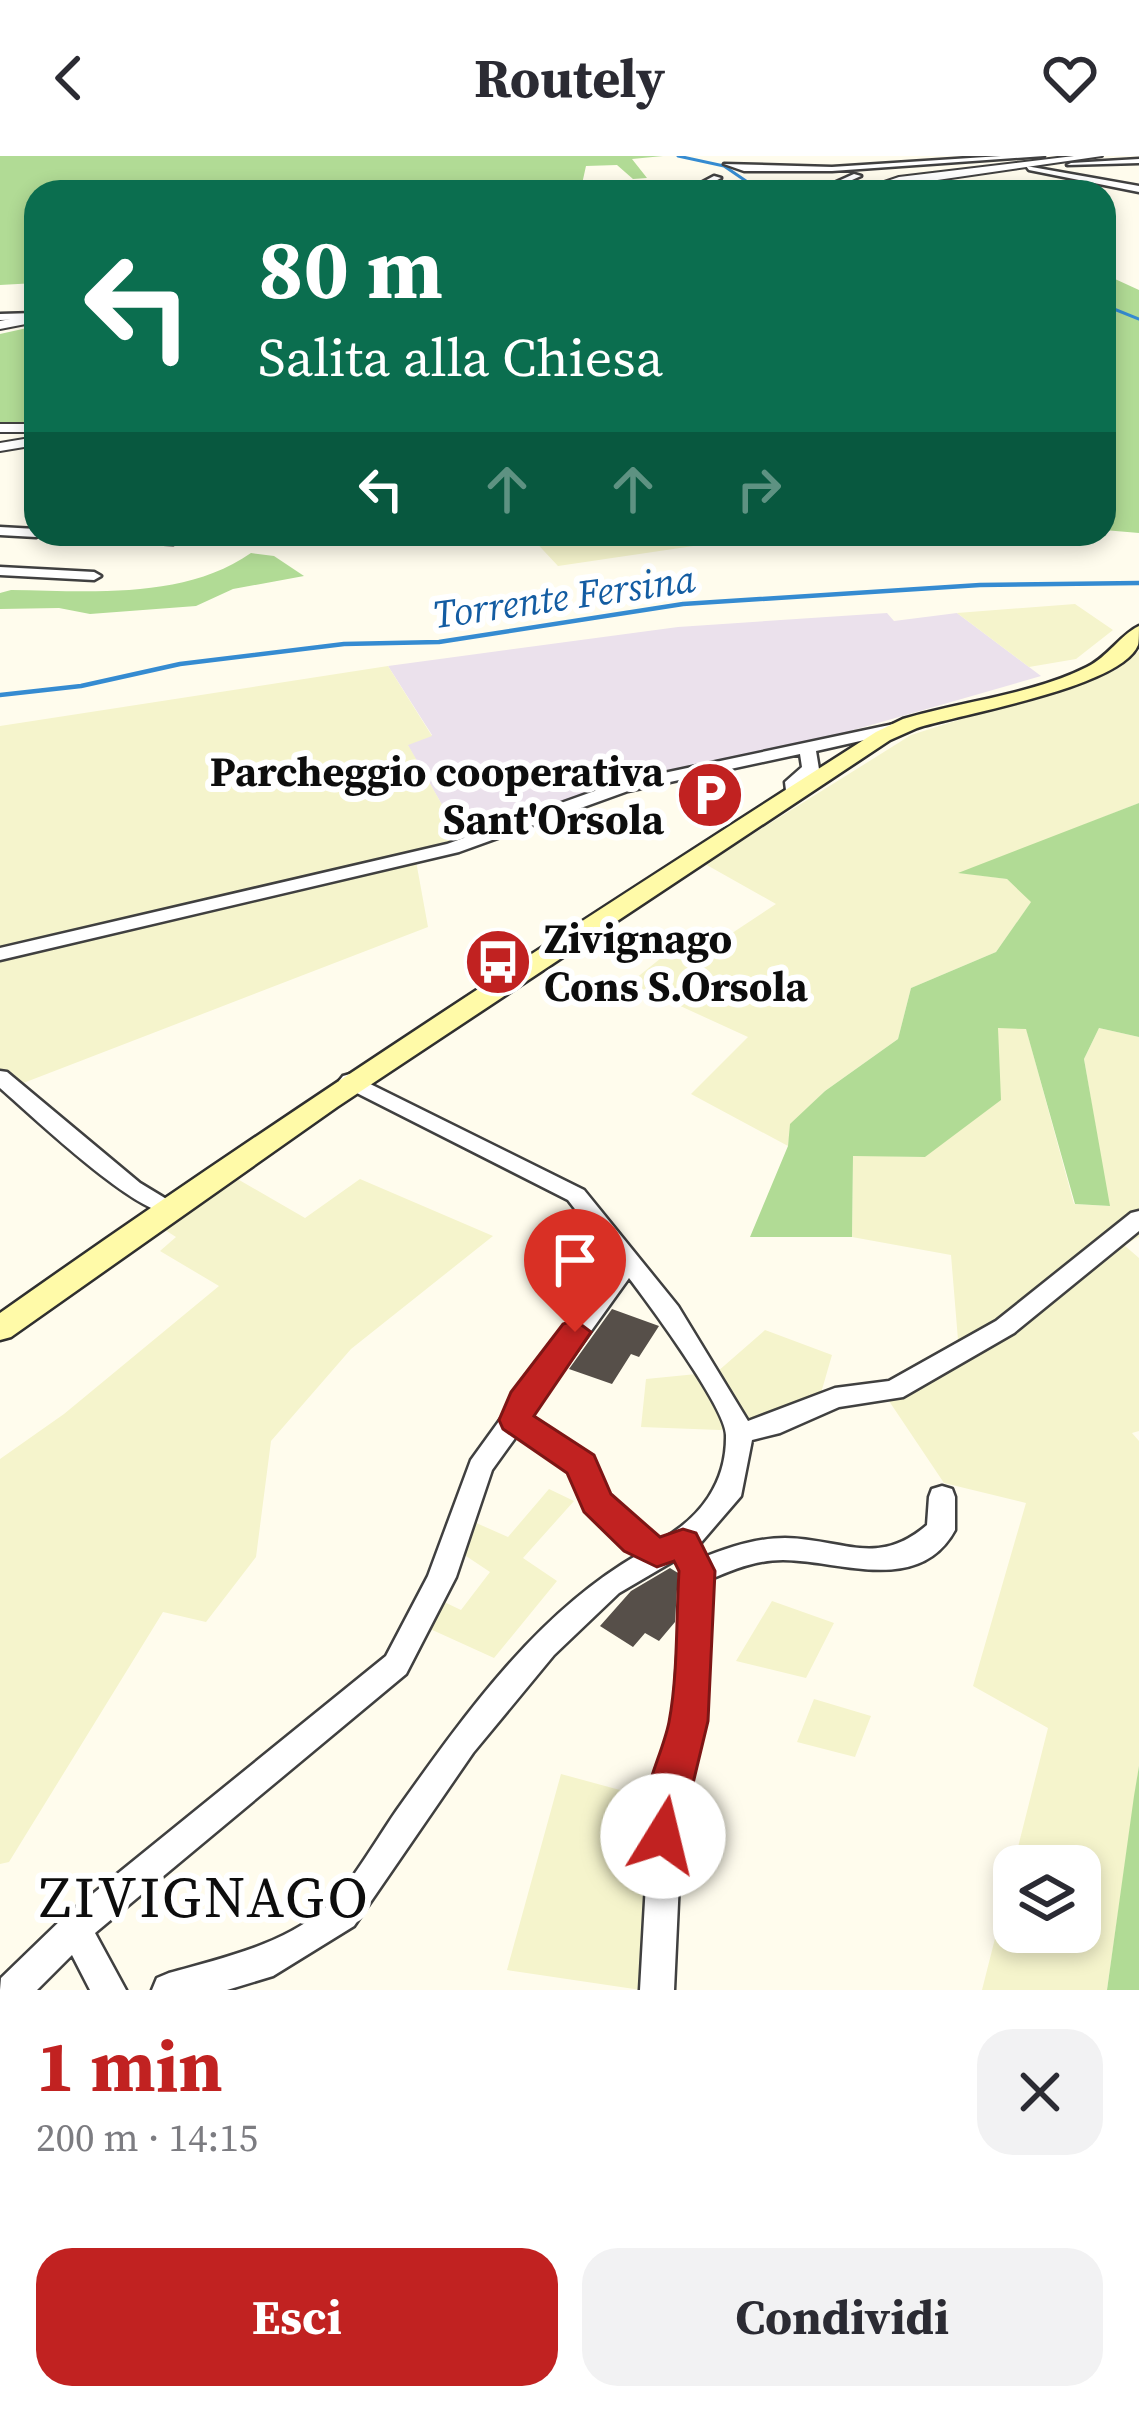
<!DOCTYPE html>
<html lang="it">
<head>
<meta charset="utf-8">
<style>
  body { margin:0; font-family:"Source Serif 4",serif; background:#f2f2f3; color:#2b2b33; height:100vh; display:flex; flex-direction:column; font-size:45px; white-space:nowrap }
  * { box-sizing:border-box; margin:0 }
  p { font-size:39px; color:#7c7c81 }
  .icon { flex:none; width:66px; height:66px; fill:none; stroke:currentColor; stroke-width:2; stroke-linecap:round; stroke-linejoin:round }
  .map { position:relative; height:1834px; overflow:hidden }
  .details { display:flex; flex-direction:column; background:#fff; flex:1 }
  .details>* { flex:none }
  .guide { position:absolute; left:24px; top:24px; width:1092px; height:366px; border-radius:36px; box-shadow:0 6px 18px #0003; background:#0b6e4f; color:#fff; overflow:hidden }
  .controls { position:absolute; left:993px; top:1689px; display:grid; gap:24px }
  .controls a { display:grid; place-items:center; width:108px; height:108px; border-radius:24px; background:#fff; box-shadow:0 6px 18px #0003; font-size:60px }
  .pin { position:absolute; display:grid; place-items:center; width:102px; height:102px; color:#fff; margin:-123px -51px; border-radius:50% 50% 50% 0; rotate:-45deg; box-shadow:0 0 12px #0007 }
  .pin .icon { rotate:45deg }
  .me { position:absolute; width:132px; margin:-66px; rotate:9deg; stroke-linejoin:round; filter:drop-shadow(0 0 9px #0008) }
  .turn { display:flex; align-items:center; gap:42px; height:252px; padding:0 36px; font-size:54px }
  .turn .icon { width:156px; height:156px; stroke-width:2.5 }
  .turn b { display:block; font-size:84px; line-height:102px }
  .lanes { display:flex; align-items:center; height:114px; padding:0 36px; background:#0003; justify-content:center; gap:60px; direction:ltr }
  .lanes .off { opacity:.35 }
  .round { display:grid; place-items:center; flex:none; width:126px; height:126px; border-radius:36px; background:#f2f2f3 }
  .summary { display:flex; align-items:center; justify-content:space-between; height:204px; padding:0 36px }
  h1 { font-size:72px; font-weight:700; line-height:90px; color:#c12221 }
  .button { display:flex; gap:24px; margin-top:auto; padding:24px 36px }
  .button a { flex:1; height:138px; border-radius:36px; background:#c12221; color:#fff; font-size:48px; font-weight:700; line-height:138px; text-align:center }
  .button a+a { background:#f2f2f3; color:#2b2b33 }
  header { display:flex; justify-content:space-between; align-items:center; height:156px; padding:0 36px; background:#fff; font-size:54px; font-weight:700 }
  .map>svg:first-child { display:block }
  .industrial { fill:#ebe1ec }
  .farmland { fill:#f5f4cc; fill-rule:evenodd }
  .forest { fill:#b1db95 }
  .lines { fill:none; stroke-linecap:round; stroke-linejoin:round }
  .stream-far1 { stroke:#358bd1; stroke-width:3 }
  .stream { stroke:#358bd1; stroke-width:4.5 }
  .building { fill:#564f49 }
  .minor-casing { stroke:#404040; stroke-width:5 }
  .tertiary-casing { stroke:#404040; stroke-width:4 }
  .secondary-casing { stroke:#2f2f2f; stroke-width:5 }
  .minor { fill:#fff; fill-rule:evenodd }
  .tertiary { fill:#fff; fill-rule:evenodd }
  .secondary { fill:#fffaa8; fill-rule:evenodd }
  .route { fill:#c12221; stroke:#7d1615; stroke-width:3 }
  .labels { text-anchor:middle; stroke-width:12; stroke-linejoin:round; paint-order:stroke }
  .far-water-label { font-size:39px; font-style:italic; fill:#135ca2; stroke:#fff }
  .poi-label { font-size:42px; font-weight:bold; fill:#0d0d0d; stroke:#fff; text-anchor:end }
  .near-quarter-label { font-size:57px; letter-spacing:3px; fill:#0d0d0d; stroke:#fff }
</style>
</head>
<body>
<header><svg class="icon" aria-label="back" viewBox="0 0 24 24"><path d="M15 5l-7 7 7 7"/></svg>Routely<svg class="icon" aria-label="heart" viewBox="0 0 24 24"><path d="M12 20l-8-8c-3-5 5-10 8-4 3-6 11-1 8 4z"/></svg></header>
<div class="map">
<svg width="1139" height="1834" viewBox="0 0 1139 1834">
  <rect width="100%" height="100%" fill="#fffced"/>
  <path class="industrial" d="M887,457L894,465L957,457L1041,520L805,588L646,618L461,682L407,588L432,579L388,510L678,471Z"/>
  <path class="farmland" d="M519,378H720L707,388L558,410L530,380Z
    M1075,448L1113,474L1076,503L1029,511L957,457Z
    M1139,495V647L962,717L1007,723L1032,745L996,796L911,832L898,883L825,935L791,968L788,990L691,938L748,881L630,827L681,786L695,781L714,789L776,748L705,708L911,579L1116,514Z
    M388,510L432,580L408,589L461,682L414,694L428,771L0,936V570Z
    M997,872H1026L1074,1048L1109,1050L1084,903L1099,872L1139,881V1081L1124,1089L1139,1102V1275L1132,1277L1139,1285V1610L1107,1834H982L1048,1572L973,1530L1026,1347L944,1327L889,1245L960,1208L951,1099L852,1081L853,999L925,1001ZM1014,1710H1080V1776H1014Z
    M234,1021L305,1062L360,1023L493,1080L351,1193L271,1285L256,1401L206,1466L163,1456L9,1706L0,1708V1303L64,1258L219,1130L160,1095L176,1081L162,1072Z
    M765,1174L832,1199L821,1237L773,1261L720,1274L641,1271L646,1223L717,1216Z
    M549,1333L574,1345L523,1402L557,1425L494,1502L428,1472L440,1444L461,1454L490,1416L463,1398L474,1366L508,1381Z
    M772,1445L834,1467L806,1522L736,1505Z
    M814,1543L871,1560L855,1601L797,1586Z
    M561,1618L653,1643L641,1834L507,1814Z"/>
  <path class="forest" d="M0,0H663L632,3L647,22L633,23L617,9L586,10L582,28L550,36H36V127L0,129Z
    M1104,118L1139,134V377L1104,374Z
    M36,170V268H0V178Z
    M251,397L274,400L304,420L233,433L196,450L90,458L59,452L0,453V437L11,434C89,435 184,444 251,397Z
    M1139,647V881L1099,872L1084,903L1110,1050L1075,1048L1026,873L998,872L1001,944L925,1001L853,1000L852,1081H750L788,990L790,968L825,935L898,883L911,832L996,796L1031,746L1007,723L958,717Z
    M1139,1610V1834H1107L1134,1640Z"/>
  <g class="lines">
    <path class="stream-far1" d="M678,0L724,10L762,36
      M1104,149L1139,163"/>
    <path class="stream" d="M0,539L81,530L180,508L344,488L439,486L683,448L980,429L1139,427"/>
  </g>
  <path class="building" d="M612,1153L659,1170L639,1201L631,1198L612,1228L569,1213Z
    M670,1412L678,1417L675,1466L659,1485L645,1477L633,1491L600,1470L631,1435Z"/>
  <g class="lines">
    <defs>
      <path id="minor" d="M1001,0H1044L832,15H744L724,8L832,11Z
        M1139,3V7L1067,9L1071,7Z
        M1026,10L1139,30V36L1029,14Z
        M854,18L861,20L825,36H814Z
        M714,20L721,22L695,36H684Z
        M36,157V163L0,164V158Z
        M0,371L36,373V378H42L36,381L0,379Z
        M48,378L171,380L191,378L173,388L55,382Z
        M0,411L94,416L101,420L94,424L0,419Z
        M894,568L900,570V576L816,595L819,613L801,628L799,643H787L785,626L802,611L800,598L628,635L459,696L0,804V792L447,688L617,627Z
        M0,915L7,916L140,1027L173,1047L176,1052L173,1057C141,1064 29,957 0,932Z
        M350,918L584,1034L678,1150L748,1265L835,1232L889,1225L996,1165L1131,1057L1139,1055V1075L1014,1177L903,1241L839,1251L780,1277L752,1284L741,1340L698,1390L704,1401C730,1391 757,1382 785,1382C843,1383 877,1412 927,1369L929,1341L932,1333L942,1330L952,1333L955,1341V1374C919,1440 839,1404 783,1404C757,1404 734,1413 711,1423L703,1565L683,1638L674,1834H640L651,1638L673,1565L683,1416L677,1403L619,1437L554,1499L473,1597L354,1770L273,1820L227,1834H152L157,1822L169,1817C225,1801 284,1789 329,1749C350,1730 381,1676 399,1651C466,1557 538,1456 639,1398L587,1354L571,1314L518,1278L492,1314L456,1421L406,1518L95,1777L126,1834H90L72,1799L37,1834H0L1,1822L63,1762L386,1500L428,1420L471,1304L615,1105L568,1044L343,930L339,925L343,920ZM629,1122C648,1147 726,1252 726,1279C727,1327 700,1362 661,1384L608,1340L591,1301L530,1260Z"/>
      <path id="tertiary" d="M1074,0H1102L855,36L899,21Z
        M36,158V166L0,173V165Z
        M0,268H36V276H0Z
        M36,281V289L0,295V287Z"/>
      <path id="secondary" d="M1139,470C1139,473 1139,487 1138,489C1122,531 961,558 917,572L890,584L337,951L11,1181L0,1184V1157C286,955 581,765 876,576L903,563C963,545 1031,539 1087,511C1108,501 1120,479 1139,470Z"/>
    </defs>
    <use href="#minor" class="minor-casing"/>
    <use href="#tertiary" class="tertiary-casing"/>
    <use href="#secondary" class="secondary-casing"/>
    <use href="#minor" class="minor"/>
    <use href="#tertiary" class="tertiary"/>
    <use href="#secondary" class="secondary"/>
  </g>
  <path class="route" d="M575,1164L591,1176L534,1260L594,1299L611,1338L660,1381L683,1373L696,1377L715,1415L708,1565L677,1694L663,1699L648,1694C630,1653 661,1606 669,1566C678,1518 676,1464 679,1415L674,1405L657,1411L624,1395L584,1356L567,1317L503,1273L499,1264L511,1236L563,1168Z"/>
  <defs>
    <symbol id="parking-disc" viewBox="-11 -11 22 22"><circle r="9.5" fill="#c12221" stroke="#fff"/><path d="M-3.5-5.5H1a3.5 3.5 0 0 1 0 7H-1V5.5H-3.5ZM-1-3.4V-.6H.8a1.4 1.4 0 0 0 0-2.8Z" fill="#fff"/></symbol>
    <symbol id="bus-disc" viewBox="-11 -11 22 22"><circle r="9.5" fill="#c12221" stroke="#fff"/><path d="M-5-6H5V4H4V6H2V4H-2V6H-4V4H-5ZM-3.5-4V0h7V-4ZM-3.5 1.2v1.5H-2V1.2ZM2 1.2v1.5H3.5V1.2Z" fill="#fff"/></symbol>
  </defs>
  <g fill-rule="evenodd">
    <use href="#parking-disc" x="672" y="601" width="76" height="76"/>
    <use href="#bus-disc" x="460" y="768" width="76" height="76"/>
  </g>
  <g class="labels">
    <g class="far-water-label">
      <text transform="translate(564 440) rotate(-8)" y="14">Torrente Fersina</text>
    </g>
    <g class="poi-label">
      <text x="664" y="630">Parcheggio cooperativa<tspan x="664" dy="48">Sant'Orsola</tspan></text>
      <text x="544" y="797" text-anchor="start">Zivignago<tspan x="544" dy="48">Cons S.Orsola</tspan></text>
    </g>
    <g class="near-quarter-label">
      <text x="205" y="1761">ZIVIGNAGO</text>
    </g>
  </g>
</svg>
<div class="controls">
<a><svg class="icon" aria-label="layers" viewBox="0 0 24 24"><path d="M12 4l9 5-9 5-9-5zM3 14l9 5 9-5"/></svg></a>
</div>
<div class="pin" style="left:575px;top:1176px;background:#d93025"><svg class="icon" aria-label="arrive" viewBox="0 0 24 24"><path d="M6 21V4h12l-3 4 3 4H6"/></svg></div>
<svg class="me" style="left:663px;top:1680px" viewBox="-20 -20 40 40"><circle r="19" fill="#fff"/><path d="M0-13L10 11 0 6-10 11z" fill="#c12221"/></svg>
<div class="guide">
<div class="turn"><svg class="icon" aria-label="left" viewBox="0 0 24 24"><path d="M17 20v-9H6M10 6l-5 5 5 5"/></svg><div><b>80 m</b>Salita alla Chiesa</div></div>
<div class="lanes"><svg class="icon" aria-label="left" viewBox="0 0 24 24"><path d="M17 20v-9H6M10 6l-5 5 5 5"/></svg><svg class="icon off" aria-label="ahead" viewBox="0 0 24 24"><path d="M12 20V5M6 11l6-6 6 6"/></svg><svg class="icon off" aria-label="ahead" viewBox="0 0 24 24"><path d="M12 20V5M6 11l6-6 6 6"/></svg><svg class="icon off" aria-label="right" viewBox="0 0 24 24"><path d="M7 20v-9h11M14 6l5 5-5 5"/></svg></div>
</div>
</div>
<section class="details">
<div class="summary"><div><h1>1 min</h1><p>200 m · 14:15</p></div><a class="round"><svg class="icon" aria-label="close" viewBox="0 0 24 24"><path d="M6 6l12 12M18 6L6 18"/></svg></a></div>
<div class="button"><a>Esci</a><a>Condividi</a></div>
</section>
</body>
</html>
